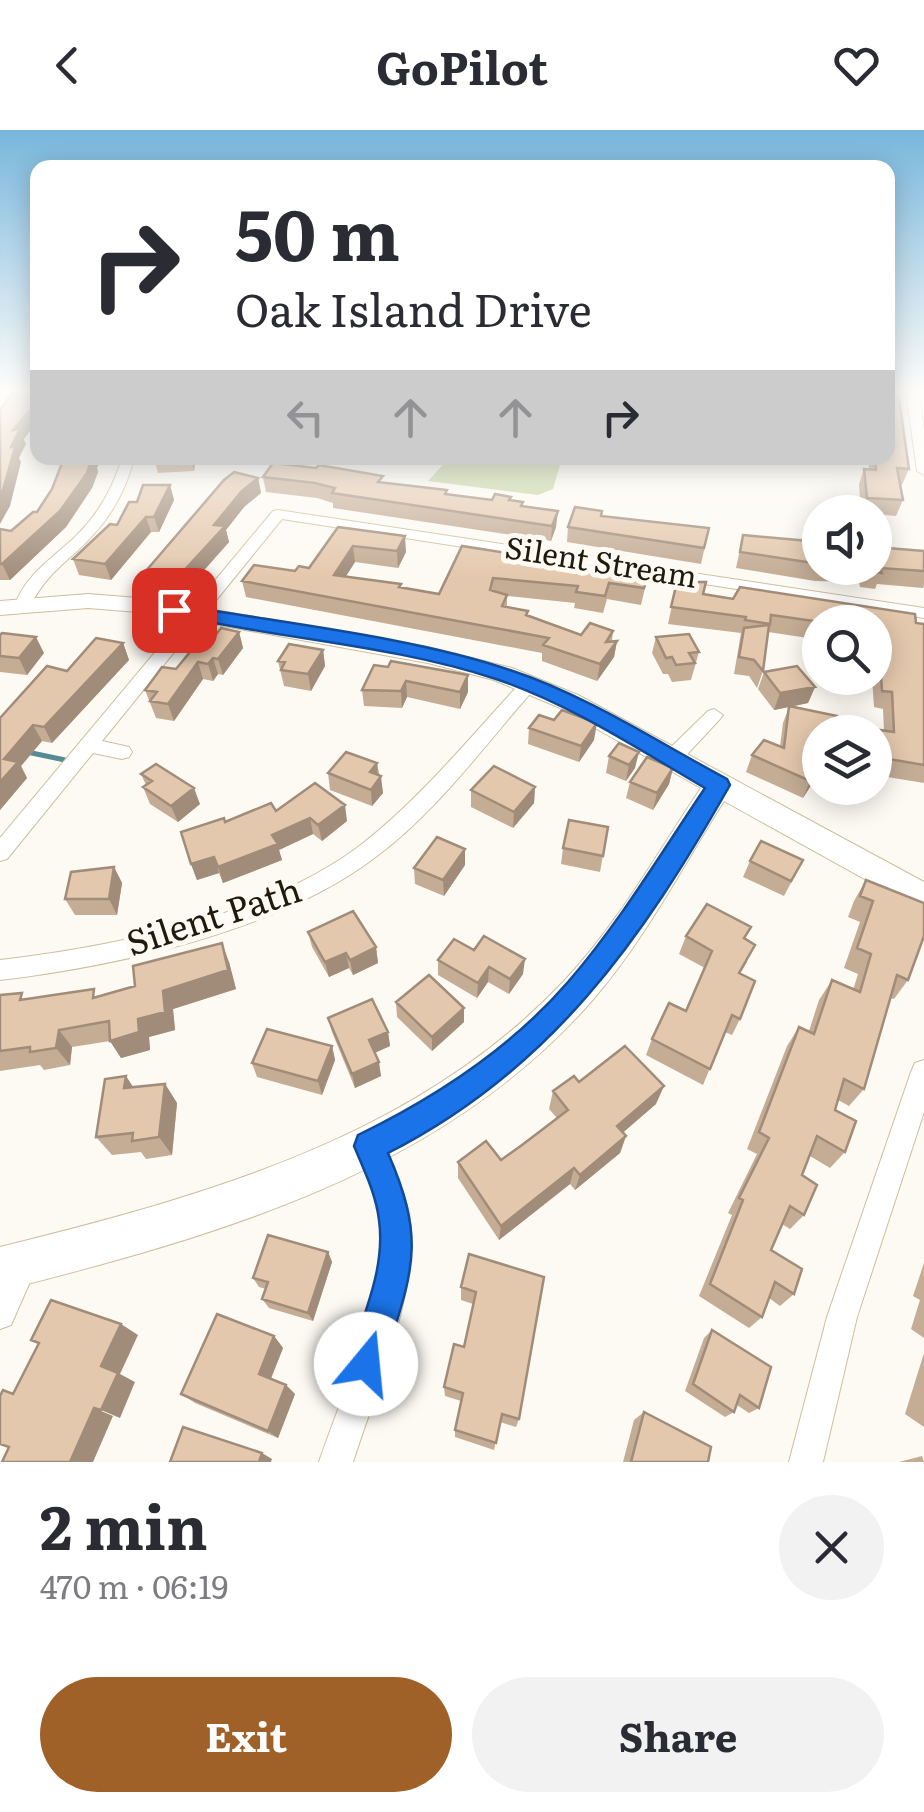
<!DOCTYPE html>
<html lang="en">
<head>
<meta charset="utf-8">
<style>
  body { margin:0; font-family:Literata,serif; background:#f2f2f3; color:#2b2b33; height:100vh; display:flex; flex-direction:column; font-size:38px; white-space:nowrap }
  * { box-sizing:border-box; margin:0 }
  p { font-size:32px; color:#7c7c81 }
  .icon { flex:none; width:55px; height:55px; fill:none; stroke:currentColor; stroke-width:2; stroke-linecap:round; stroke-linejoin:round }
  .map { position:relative; height:1332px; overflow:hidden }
  .drawer { display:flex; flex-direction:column; background:#fff; flex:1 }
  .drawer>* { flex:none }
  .hud { position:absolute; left:30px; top:30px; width:865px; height:305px; border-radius:20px; box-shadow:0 5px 25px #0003; background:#fff; color:#2b2b33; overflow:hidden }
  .controls { position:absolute; left:802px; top:365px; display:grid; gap:20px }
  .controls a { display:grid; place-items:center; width:90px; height:90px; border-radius:50%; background:#fff; box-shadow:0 5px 25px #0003; font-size:50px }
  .pin { position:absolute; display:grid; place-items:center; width:85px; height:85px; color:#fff; margin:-42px; border-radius:20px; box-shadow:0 5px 15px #0006 }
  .me { position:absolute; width:110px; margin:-55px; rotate:17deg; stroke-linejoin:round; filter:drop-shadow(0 0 8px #0008) }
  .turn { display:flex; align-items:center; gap:35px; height:210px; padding:0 40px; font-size:45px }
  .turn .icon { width:130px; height:130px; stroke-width:2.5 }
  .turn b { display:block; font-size:70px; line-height:85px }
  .lanes { display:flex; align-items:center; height:95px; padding:0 40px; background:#0003; justify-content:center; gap:50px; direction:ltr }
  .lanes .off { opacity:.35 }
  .round { display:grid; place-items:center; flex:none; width:105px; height:105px; border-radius:52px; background:#f2f2f3 }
  .head { display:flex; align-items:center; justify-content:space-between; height:170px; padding:0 40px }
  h1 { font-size:60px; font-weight:700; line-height:75px }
  .primary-button { display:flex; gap:20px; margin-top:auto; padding:20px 40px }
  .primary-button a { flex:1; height:115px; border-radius:60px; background:#a06128; color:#fff; font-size:40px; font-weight:700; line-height:115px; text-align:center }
  .primary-button a+a { background:#f2f2f3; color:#2b2b33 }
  header { display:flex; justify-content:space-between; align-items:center; height:130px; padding:0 40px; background:#fff; font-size:45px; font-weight:700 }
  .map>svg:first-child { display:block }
  .green { fill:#c4d49e }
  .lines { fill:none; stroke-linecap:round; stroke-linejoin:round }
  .stream { stroke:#578a92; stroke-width:5 }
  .street-casing { stroke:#cfbe9d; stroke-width:2 }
  .secondary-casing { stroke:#cfbe9d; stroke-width:2 }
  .street { fill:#fff; fill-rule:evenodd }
  .secondary { fill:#fff; fill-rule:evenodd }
  .wall { fill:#c4ac95 }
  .shaded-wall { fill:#a08c79 }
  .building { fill:#e4c8ad; stroke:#a08c79; stroke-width:2.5 }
  .route { fill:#1a73e8; stroke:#114b97; stroke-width:2.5 }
  .labels { text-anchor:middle; stroke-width:10; stroke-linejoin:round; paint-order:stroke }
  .far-street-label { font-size:30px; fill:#201a0e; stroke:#fdfaf3 }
  .street-label { font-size:35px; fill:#201a0e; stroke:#fdfaf3 }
</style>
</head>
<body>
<header><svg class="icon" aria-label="back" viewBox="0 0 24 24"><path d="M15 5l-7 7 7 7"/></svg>GoPilot<svg class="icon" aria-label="heart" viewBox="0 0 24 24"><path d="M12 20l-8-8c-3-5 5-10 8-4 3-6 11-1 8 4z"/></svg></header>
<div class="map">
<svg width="924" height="1332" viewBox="0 0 924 1332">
  <rect width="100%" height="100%" fill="#fdfaf3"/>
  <path class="green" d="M449,328H562L553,359L538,365L428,351Z"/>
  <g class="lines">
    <path class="stream" d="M27,622L65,630"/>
    <defs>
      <path id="street" d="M906,262H918L924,300V345L917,341Z
        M122,328H134C127,357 113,384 92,406C66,434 47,442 29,478H17L15,475C26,443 55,427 78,404C100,382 113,357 122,328Z
        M278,380L924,478V488L282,389L102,611L129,617L132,622L129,627L122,629L93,623L7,729L0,731V708L273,381Z
        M529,548L535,550L538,554L535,558C484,616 436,683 373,729C277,801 118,836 0,850V830C113,817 271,785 362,714C422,667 471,606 523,550Z
        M714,579L723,585L720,589L679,633H665L662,628L665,623L708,581Z
        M924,930V982L857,1187L823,1332H789L827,1187L911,942L915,933Z
        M369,1002L379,1006C390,1032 404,1058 409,1085C422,1153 374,1266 353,1332H319C342,1264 390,1159 381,1088C378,1063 365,1039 355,1016L359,1006Z
        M22,1121L33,1125L37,1136L11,1195L0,1199V1150L11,1125Z"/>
      <path id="secondary" d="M88,464L151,469L428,517L512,538L578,565L924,752V782L724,671C681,739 643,813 590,873C439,1044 213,1107 0,1161V1117C204,1066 415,1009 564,851C618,794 657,723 701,658L558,577L494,550L428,533L151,483L88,478L0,485V471Z"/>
    </defs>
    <use href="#street" class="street-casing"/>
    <use href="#secondary" class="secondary-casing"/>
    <use href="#street" class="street"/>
    <use href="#secondary" class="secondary"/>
  </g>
  <path class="wall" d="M64,328H101L97,338L98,342L92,358L66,397L10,450H0V399L11,401L37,382L52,359Z
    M154,328H196L194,341L158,343Z
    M868,328H888L909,339L902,355L900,354L903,370L896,386L875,384V382H861L859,354L864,339H869Z
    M263,347L383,352L447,364L492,370H511L556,397L551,411L333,378V373L317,368L266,362Z
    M258,348L261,363L244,377L226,400L229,412L183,464L150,458L145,442Z
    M170,355L174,370L159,402H151L111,450L79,445L73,429L117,395L137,372Z
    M602,386L709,398L701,434L567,412L568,397Z
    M338,397L406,422L398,438L355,432L345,447L401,454V457L439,464L462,416L648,445L641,475L607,469L603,483L574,478L575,473L507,466V476L581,505L613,501L612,511H617L614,527L597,551L542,531V523L246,467L242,451L309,438Z
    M743,405L820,412V438H875L924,421V455L923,458L877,454L875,459L860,457L859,452L815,451L736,438Z
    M677,452L703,464L924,494V653L875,645V610L880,600L884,601L883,579L874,577L872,548H875V492H820V515L808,512V508L768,502L763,541L757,558L749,546L734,544L741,503L668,494Z
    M239,502L243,518L223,545L218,544L213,551L203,549L174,591L156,588L145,560L176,539L214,507Z
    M0,505L44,523L27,545L0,542Z
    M656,507L699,522L691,550L672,552L668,544H663L652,523Z
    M123,513L129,530L52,613L42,611L21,636L27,648L0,680V588L67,541Z
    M323,520L325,536L311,561L284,556L278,531Z
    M374,535L468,562L460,579L407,567L402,578L364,576L362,560Z
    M764,542L815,557L808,573L790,577L820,641L803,668L746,642L752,625L780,617L783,593L789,577L774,580L758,559Z
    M554,590L594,610L579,632L528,614L529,598Z
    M609,626L635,638L626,651L606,643Z
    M377,633L383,663L372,676L330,660L328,643Z
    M673,638L669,654L653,680L626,668L630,652Z
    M141,644L200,674L178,692L150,674L143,657L146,655Z
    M535,657L534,673L513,698L471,677V660Z
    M276,681L347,691L322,711L313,704L279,720L282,730L223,753L219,743L197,750L191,734L225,692Z
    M608,697L600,742L561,734L563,718Z
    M803,730L784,766L743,747L750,731Z
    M465,735L444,766L415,754L414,738Z
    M114,737L122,753L117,785H75L65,769Z
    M866,750L908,850L894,869L890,868L864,959L849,976L838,970L835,980L845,1022L830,1038L810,1026L802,1045L804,1085L790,1099L782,1094L771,1120L794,1164L780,1176L769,1168L762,1187L749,1198L699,1166L732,1085L728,1083L757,1024L747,1019L787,916L799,897L809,901L819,870L832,850L853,860L858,844L844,838L860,792L848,787L854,771Z
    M308,802L376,817L378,833L353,845L349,838L329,847L312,817Z
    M686,806L745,809L747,832L740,844V889L732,905L725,902L703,955L646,925L652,909L686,881L705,838L679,824Z
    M474,820L523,844L509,864L488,852L477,868L438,845V830Z
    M229,832L236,859L173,879L175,900L149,907L150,920L121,928L110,911L72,917L70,935L44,940L40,935L0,941V865L27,869L98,866Z
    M396,872L464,878V892L432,921L397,887Z
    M328,888L388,902L390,916L375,923L381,946L355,958L332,902Z
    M332,916L335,930L322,965L257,947L252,933Z
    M579,952L656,974L623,1002L626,1006L620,1023L575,1060L570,1054L499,1110L458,1048V1032L501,1030L557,988L549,979L553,961Z
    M165,954L177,973L172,1025L146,1029L141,1022L112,1025L96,1007L133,957Z
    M328,1122L332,1132L313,1191L269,1178L262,1169L266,1159L259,1157L253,1148Z
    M469,1124L519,1289L516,1297L500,1292L494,1320L455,1307V1300L461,1271L445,1266L444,1257L464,1217L473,1174L461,1170V1157Z
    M924,1133V1208L911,1199L920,1170L913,1166Z
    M712,1200L759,1278L749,1283L737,1275L734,1282L725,1287L685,1261L704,1208Z
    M274,1206L283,1218L271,1249L286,1255L295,1264L278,1308L195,1273L181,1264Z
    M924,1223V1297L905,1284Z
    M644,1282L708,1332H623L634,1290Z
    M922,1326L924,1332H899Z"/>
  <path class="shaded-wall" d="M37,270L38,290L24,309L26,314L19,328L21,332L10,376L0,394V365L11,317L13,300Z
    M90,328H101L97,338L98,342L92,358L66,397L10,450L2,434Z
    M190,328H196L194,341Z
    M258,348L261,363L244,377L226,400L229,412L183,464L178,447L214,395L241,362Z
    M170,355L174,370L159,402L154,387Z
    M558,381L556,397L551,411L552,396Z
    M146,387L151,402L111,450L105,434Z
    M405,406L406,422L398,438L397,421Z
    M353,416L355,432L336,462L334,445Z
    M239,502L243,518L223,545L218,529Z
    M36,507L44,523L27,545L19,528Z
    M617,511L614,527L597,551L600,534Z
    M123,513L129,530L52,613L44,597Z
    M323,520L325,536L311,561L308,544Z
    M213,528L218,544L213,551L208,534Z
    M198,532L203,549L174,591L168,574Z
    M468,545V562L460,579V562Z
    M406,551L407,567L402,578L401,561Z
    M815,557L808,573L774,580L780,563Z
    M597,593L594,610L579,632L581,616Z
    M33,595L42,611L21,636L27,648L0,680V652L4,629Z
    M639,622L635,638L626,651L629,635Z
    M377,633L378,649L381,646L383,663L372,676L370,642Z
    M820,636V641L803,668L810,651Z
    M673,638L669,654L653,680L657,663Z
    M535,657L534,673L513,698L514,682Z
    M194,658L200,674L178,692L171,676Z
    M345,675L347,691L322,711L318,695Z
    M310,688L313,704L279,720L282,730L223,753L218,737L272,705Z
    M465,719V735L444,766L443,750Z
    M214,727L219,743L197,750L191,734Z
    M114,737L122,753L117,785L109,769Z
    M222,813L229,832L236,859L173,879L175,900L149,907L150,920L121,928L110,911L138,889L163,861Z
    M376,817L378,833L353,845L350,830Z
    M346,823L349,838L329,847L325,832Z
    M525,829L523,844L509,864L510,849Z
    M489,837L488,852L477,868L478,853Z
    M464,878V892L432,921V907Z
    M59,900L72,917L70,935L56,918Z
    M388,902L390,916L372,924L369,910Z
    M332,916L335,930L322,965L318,951Z
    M379,932L381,946L355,958L352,944Z
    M126,946L139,966L124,958Z
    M165,954L177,973L172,1025L159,1007Z
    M664,956L656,974L611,1013L617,996Z
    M626,1006L620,1023L575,1060L580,1045Z
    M574,1038L570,1054L499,1110L501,1096Z
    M328,1122L332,1132L313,1191L308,1183Z
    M121,1194L138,1205L120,1244L135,1252L120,1288L101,1280V1236Z
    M274,1206L283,1218L269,1253L259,1244Z
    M286,1255L295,1264L278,1308L268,1301Z
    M94,1278L113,1286L93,1332H70Z
    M262,1323L272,1329L271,1332H259Z"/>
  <path class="building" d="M13,262H38V270L13,300L20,299L11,317H15L3,360L0,365V280Z
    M888,262H898L909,339L897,338L903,370L867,368L864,339L876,340L875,328H888Z
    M64,328H92L87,343L60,381L2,434H0V399L11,401L33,382H37L52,359Z
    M273,333L316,338L319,335L383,346L378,352L447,360L445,364L492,370L495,364L511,367L509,370L523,372L521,376L558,381L552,396L332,363L335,358L315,353L263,347Z
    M234,342L258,348L241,362L214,395L225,396L178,447L145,442L224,350Z
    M143,355H170L154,387H146L105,434L73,429L110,394L117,395L129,372H137Z
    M575,377L602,381L601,386L709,398L704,418L568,397Z
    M338,397L405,406L397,421L353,416L334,445L401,454L399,457L439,464L462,416L648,445L644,458L609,453L605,466L576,462L578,456L493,448L490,460L507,465L502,476L528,481L526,485L581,505L590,493L613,501L606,512L617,511L600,534L543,515L549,508L242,451L254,435L295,441L299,436L309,438Z
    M743,405L820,412V434L740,422Z
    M875,417L924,421V441L881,438L882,443L866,441V438H875Z
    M677,452H706L703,464L733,469L740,457L915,484L916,493L924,494V635L883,628L880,600L894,602L892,562L882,561L880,529L875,528V492H820V497L814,496V491L771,485L770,494L745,490L746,487L671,477Z
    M769,495L763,541L754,530L739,527L744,498Z
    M221,498L239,502L218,529L213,528L208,534L198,532L168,574L150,571L157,562L145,560L162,537L176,539L204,505L214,507Z
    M2,503L36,507L19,528L0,526V505Z
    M689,504L699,522L689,523L695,533L676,535L672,527L666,528L656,507Z
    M96,508L123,513L44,597L33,595L4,629L18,632L0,652V588L47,536L67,541Z
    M289,514L323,520L308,544L281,540L285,532L278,531Z
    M391,531L468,545L460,562L406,551L401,561L362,560L374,535L388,537Z
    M797,536L815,557L780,563L764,542Z
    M789,576L837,586L836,602H820V636L810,651L752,625L764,610L784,618Z
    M562,580L597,593L581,616L529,598L539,585L554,590Z
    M619,613L639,622L629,635L609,626Z
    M346,622L377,633L370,642L381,646L371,660L328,643Z
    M647,627L673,638L657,663L630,652Z
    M156,634L194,658L171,676L143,657L152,651L141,644Z
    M494,636L535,657L514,682L471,660Z
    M315,653L345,675L318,695L310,688L272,705L278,714L218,737L214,727L191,734L181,702L224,688L225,692L271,673L276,681Z
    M569,690L608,697L603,726L563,718Z
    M437,707L465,719L443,750L414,738Z
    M761,711L803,730L791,751L750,731Z
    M114,737L109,769H65L71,742Z
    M866,750L924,773V806L908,850L897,845L864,959L844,949L835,980L856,991L845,1022L817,1006L802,1045L817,1055L804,1085L790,1076L771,1120L802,1139L794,1164L775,1152L762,1187L710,1154L743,1070L739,1068L769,1008L759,1002L799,897L814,904L832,850L860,862L871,824L857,818L873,771L860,766Z
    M707,774L751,797L744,808L755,815L739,843L755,851L740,889L732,885L710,939L652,909L669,873L686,881L712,821L686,806Z
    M353,781L376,817L350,830L346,823L325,832L308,802Z
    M484,806L525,829L510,849L489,837L478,853L438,830L454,809L474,820Z
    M222,813L228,840L163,861L165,882L138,889L139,902L110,911L109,891L59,900L56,918L30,922V917L0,921V865L22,863L20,870L94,859L93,868L135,856L133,836Z
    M429,845L464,878L432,907L396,872Z
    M372,869L388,902L369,910L379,932L352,944L328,888Z
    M267,899L332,916L318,951L252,933Z
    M625,916L664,956L617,996L626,1006L580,1045L574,1038L501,1096L458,1032L486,1011L501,1030L522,1015L568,980L553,961L574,946L579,952Z
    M126,946L124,958L165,954L159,1007L132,1011L133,1003L96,1007L105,949Z
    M268,1105L328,1122L308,1183L262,1169L268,1152L253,1148Z
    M469,1124L544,1147L519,1289L502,1284L496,1313L455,1300L463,1263L444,1257L454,1214L464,1217L476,1162L461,1157Z
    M51,1170L121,1194L101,1236L118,1243L101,1280L94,1278L70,1332H2L9,1317L0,1314V1266L3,1260L13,1264L39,1213L31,1210Z
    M217,1184L274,1206L259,1244L286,1255L268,1301L181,1264Z
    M712,1200L771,1237L759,1278L740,1265L734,1282L693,1254Z
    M644,1282L711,1317L708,1332H631Z
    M183,1297L262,1323L259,1332H170Z"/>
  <linearGradient id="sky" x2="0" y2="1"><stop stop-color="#77b6dc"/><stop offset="0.58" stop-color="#fefdfa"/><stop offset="1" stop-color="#fefdfa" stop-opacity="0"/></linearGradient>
  <rect width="924" height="449" fill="url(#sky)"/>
  <path class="route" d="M174,474C280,493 409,506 510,540C586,565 656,611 727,649L730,655C642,810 551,940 388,1023C428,1115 411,1142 384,1234L379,1247L366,1252L353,1247L348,1234C362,1188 386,1139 379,1090C376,1064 364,1040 354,1016L358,1005C436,967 511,918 568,852C620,792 661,723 705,658C638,619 570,574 496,549C390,514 275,509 167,483L165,480Z"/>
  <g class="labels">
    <g class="far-street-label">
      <text transform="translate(601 433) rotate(9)" y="10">Silent Stream</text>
    </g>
    <g class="street-label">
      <text transform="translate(214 787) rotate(-18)" y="12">Silent Path</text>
    </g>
  </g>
</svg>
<div class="controls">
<a><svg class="icon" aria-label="sound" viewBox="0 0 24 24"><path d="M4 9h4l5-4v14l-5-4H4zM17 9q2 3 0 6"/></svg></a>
<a><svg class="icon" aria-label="search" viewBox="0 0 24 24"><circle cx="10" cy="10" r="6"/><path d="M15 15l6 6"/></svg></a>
<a><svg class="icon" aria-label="layers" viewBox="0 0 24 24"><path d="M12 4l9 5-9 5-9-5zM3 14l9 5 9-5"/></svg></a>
</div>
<div class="pin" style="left:174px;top:480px;background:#d93025"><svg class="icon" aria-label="arrive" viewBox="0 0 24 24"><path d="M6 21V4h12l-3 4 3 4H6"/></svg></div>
<svg class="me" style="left:366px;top:1234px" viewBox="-20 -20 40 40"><circle r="19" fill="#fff"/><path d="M0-13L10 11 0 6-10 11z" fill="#1a73e8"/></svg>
<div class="hud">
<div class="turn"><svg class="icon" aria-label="right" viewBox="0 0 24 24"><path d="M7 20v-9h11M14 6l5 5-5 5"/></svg><div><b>50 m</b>Oak Island Drive</div></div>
<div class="lanes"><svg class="icon off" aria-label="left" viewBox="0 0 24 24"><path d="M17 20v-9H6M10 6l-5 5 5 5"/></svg><svg class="icon off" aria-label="ahead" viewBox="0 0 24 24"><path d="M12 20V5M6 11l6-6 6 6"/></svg><svg class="icon off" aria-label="ahead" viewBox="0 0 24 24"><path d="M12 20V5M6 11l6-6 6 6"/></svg><svg class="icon" aria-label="right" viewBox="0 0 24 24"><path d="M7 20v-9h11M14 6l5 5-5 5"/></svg></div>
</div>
</div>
<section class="drawer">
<div class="head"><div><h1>2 min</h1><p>470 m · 06:19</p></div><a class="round"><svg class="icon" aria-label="close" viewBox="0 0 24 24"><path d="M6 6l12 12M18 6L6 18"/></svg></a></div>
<div class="primary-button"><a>Exit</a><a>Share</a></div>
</section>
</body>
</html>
